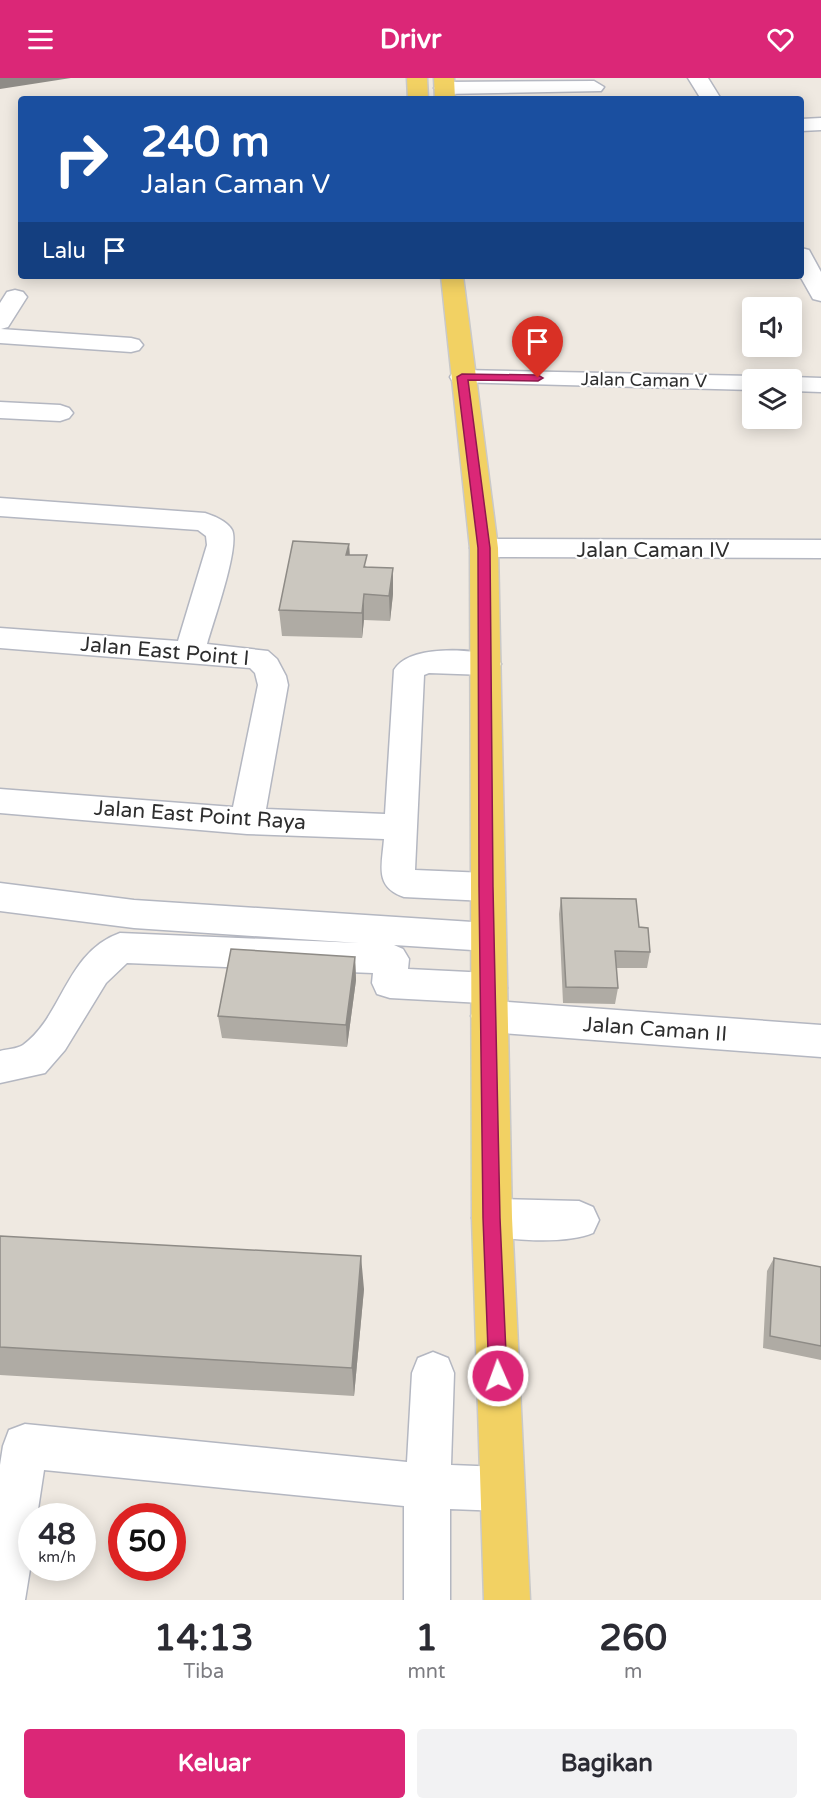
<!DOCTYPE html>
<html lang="id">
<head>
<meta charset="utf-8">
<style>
  body { margin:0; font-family:"Varela Round",sans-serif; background:#f2f2f3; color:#2b2b33; height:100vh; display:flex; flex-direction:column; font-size:22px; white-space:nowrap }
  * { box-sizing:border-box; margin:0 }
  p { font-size:20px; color:#7c7c81 }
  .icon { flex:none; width:33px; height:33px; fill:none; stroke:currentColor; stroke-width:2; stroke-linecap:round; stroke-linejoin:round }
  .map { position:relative; height:1522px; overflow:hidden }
  .drawer { display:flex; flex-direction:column; background:#fff; flex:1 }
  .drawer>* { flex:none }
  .hud { position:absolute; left:18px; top:18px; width:786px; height:183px; border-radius:6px; box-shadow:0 3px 15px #0003; background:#1a4fa0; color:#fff; overflow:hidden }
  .buttons { position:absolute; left:742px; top:219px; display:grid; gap:12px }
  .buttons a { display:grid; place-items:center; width:60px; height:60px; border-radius:6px; background:#fff; box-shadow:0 3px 15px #0003; font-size:30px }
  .speed { position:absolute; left:18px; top:1425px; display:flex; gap:12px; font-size:30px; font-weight:700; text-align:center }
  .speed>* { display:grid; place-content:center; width:78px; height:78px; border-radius:50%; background:#fff; box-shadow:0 3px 15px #0003; line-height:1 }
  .speed small { font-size:15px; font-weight:400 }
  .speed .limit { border:9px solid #d22; background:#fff; color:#111 }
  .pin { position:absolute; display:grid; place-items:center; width:51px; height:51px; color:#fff; margin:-62px -26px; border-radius:50% 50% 50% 0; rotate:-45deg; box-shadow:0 0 6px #0007 }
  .pin .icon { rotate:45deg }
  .me { position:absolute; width:66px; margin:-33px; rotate:358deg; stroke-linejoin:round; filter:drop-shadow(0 0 4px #0008) }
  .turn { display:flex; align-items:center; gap:21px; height:126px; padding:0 24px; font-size:27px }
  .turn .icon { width:78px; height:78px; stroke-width:2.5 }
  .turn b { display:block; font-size:42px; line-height:51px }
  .then { display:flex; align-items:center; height:57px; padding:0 24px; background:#0003; gap:12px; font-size:22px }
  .eta { display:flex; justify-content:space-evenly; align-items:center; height:102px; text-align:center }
  .eta b { font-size:36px; font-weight:700; line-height:42px }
  .button { display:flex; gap:12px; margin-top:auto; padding:12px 24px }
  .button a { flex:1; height:69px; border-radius:6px; background:#db2777; color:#fff; font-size:24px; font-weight:700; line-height:69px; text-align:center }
  .button a+a { background:#f2f2f3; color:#2b2b33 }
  header { display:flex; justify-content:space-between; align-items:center; height:78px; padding:0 24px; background:#db2777; color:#fff; font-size:27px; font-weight:700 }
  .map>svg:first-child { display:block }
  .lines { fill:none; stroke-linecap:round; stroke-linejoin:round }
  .minor-casing { stroke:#b4b7c1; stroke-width:3 }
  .major-casing { stroke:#c9c9c9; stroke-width:3 }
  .minor { fill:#fff; fill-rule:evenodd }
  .major { fill:#f2d163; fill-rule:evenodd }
  .wall { fill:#afaba4 }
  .shaded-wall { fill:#8e8b86 }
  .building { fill:#cbc7bf; stroke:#8e8b86; stroke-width:1.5 }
  .route { fill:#db2777; stroke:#8e194d; stroke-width:1.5 }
  .labels { text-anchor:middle; stroke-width:4.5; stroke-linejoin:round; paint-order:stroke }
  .far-street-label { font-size:18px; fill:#2e2e2e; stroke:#fff }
  .street-label { font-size:21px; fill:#2e2e2e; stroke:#fff }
</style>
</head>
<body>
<header><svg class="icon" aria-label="menu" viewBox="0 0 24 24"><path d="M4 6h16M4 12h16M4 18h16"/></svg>Drivr<svg class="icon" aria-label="heart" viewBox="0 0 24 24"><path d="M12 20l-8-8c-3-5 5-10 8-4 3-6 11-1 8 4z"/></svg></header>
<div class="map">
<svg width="821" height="1522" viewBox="0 0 821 1522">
  <rect width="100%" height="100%" fill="#efe9e1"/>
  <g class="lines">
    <defs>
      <path id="minor" d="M688,0H708L721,21H701Z
        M594,3L604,9L601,13L444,16L434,10L444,4Z
        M821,40V52L801,53V41Z
        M801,170L809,172L821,194V223L813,221L800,198Z
        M15,212L23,214L27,219L8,249L1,251L131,260L139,262L143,267L139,272L131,274L0,265V225L7,214Z
        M462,292L753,298L763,302H753V312L453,304L450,299L453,294Z
        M792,299L821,300V314L792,313V302H783Z
        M0,324L60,327L69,330L73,335L69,340L60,343L0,340Z
        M0,420L205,435C214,438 227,443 232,452C240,469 213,544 207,566L268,573L277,581L286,598L288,607L266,731L385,736L394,592C409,566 471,571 497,578L501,586L497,594L486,597L429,595L424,597L415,792L486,795L498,799L503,809L498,819L486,823L404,819C374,809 382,787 384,761L247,756L0,735V711L233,729L258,607L255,595L250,590L0,570V550L178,563L207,467L206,458L198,452L0,438Z
        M484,461L821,462V480L484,479L474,476L470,470L474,464Z
        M0,805L134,822L488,845L500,849L505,859L500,869L488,873L394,867L403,871L409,881L408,891L489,895L502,899L507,910L502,921L496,923L821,947V979L489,954L476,949L471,938L476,927L482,925L390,920L377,916L372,905L373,895L127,885L106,905L65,972L45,995L0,1005V973C7,971 17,971 23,967C63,938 66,874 120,855L359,865L134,850L0,833Z
        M492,1121L579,1123L593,1129L599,1142L593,1155C568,1166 504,1164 478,1153L472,1140L478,1127Z
        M433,1274L448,1280L454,1295L451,1387L502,1389L518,1395L524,1411L518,1427L502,1433L450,1431V1522H404V1428L44,1392L37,1438H32V1479L25,1522H0V1387L3,1368L9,1352L25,1346L407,1384L412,1295L418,1280Z"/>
      <path id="major" d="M407,0H427L428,21H408Z
        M434,0H454L455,21H435Z
        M441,198H463L498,470L512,1140L530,1522H484L472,1140L470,470Z"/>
    </defs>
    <use href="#minor" class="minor-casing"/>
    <use href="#major" class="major-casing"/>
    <use href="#minor" class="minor"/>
    <use href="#major" class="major"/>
  </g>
  <path class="wall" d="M349,466L350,477L367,489L393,490V516L390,543L364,542L362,560L282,558L279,532Z
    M561,820L639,849L650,874L647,890H616L618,910L615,926L563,925L559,836Z
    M355,879L356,902L347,969L222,960L218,938Z
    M0,1158L364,1211L354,1318L0,1297Z
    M774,1180L821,1189V1282L763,1270L767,1193Z"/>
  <path class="shaded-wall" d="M0,0H71L0,11Z
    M349,466L350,491L346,477Z
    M393,490V516L390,543L389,518Z
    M364,516V542L362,560V535Z
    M355,879L356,902L347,969L346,947Z
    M361,1178L364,1211L354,1318L352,1290Z"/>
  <path class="building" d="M293,463L349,466L346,477H367L364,489L393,490L389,518L364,516L362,535L279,532Z
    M561,820L636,821L639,849L648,850L650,874L615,873L618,910L566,909Z
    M231,871L355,879L346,947L218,938Z
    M0,1158L361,1178L352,1290L0,1269Z
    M774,1180L821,1189V1268L770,1258Z"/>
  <path class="route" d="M462,296L538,297L543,300L538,303L468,302L490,470L493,809L500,1140L507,1298L504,1304L498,1307L492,1304L489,1298L483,1140L479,809L478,470L457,299Z"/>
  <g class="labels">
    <g class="far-street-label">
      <text transform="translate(644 302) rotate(1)" y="6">Jalan Caman V</text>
    </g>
    <g class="street-label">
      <text x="653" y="479">Jalan Caman IV</text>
      <text transform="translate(165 573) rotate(5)" y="7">Jalan East Point I</text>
      <text transform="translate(200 737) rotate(4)" y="7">Jalan East Point Raya</text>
      <text transform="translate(655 951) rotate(4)" y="7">Jalan Caman II</text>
    </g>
  </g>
</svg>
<div class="buttons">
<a><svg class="icon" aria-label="sound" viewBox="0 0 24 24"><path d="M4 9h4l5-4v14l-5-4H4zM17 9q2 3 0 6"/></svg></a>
<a><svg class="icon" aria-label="layers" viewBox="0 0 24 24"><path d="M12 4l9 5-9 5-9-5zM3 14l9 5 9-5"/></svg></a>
</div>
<div class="speed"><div>48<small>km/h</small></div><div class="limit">50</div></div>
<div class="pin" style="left:538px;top:300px;background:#d93025"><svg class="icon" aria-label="arrive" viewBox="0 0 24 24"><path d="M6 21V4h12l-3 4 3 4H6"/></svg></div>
<svg class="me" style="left:498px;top:1298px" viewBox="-20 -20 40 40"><circle r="17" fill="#db2777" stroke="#fff" stroke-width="3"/><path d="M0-11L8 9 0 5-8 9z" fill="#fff"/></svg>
<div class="hud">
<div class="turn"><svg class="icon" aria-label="right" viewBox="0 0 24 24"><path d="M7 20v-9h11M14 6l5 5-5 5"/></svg><div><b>240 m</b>Jalan Caman V</div></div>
<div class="then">Lalu<svg class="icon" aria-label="arrive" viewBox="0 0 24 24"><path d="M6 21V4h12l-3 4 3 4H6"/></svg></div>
</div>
</div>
<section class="drawer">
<div class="eta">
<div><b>14:13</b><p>Tiba</p></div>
<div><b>1</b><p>mnt</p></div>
<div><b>260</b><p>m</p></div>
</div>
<div class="button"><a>Keluar</a><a>Bagikan</a></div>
</section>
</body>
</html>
